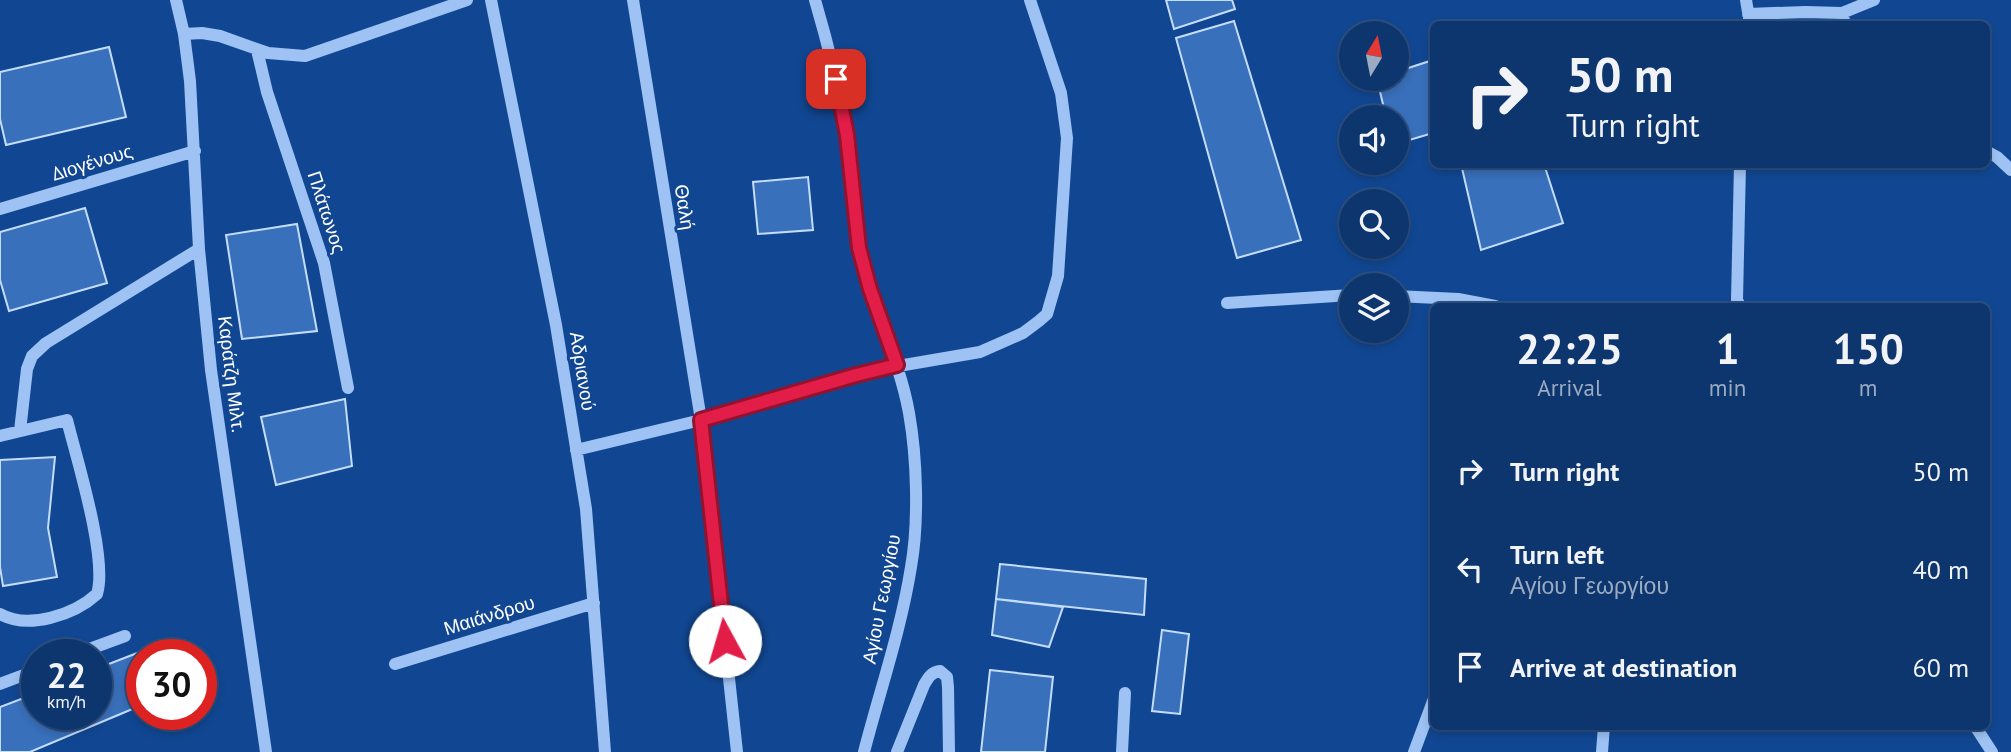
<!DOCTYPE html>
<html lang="en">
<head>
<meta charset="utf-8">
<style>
  body { margin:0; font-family:"PT Sans",sans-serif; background:#163d73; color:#f1f3f6; height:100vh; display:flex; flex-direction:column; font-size:26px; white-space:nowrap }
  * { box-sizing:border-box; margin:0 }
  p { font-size:23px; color:#9aabc2 }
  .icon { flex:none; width:38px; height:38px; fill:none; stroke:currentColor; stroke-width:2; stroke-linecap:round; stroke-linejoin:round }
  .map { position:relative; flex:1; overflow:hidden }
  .sheet { position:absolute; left:1430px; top:303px; width:560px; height:427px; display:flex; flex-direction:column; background:#0d356e; border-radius:10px; box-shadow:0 4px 10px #0003,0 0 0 2px #2d5081 }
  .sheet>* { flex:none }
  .guide { position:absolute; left:1430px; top:21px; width:560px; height:147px; border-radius:10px; box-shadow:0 4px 10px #0003,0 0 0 2px #2d5081; background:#0d356e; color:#f1f3f6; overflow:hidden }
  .needle { width:46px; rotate:10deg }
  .fabs { position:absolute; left:1339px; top:21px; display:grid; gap:14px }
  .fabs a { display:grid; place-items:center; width:70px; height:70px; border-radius:50%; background:#0d356e; box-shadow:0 4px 10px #0003,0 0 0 2px #2d5081; font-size:35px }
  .speed { position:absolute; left:21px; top:639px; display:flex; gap:14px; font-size:35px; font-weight:700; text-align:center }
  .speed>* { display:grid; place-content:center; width:91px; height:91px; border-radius:50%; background:#0d356e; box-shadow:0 4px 10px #0003,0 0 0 2px #2d5081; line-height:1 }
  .speed small { font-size:18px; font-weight:400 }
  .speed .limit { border:10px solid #d22; background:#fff; color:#111 }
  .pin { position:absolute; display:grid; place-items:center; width:60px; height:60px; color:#fff; margin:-30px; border-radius:14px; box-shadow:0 4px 10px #0006 }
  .me { position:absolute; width:77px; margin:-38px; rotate:354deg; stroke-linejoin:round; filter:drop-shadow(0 0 5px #0008) }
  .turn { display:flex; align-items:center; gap:24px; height:147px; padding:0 21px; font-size:32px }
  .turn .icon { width:91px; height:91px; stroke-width:2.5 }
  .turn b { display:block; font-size:49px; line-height:60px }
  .eta { display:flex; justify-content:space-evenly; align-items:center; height:119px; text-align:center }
  .eta b { font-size:42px; font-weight:700; line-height:49px }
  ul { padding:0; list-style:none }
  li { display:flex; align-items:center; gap:21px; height:98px; padding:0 21px }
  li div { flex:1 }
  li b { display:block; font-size:26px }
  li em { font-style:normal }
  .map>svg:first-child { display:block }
  .building { fill:#3970bb; stroke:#c5ddfd; stroke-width:2 }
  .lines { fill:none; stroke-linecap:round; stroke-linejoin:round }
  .minor { stroke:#9dc2f3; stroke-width:12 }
  .route-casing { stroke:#92132f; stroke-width:18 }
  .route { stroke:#e11d48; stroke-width:12 }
  .labels { text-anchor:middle; stroke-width:6; stroke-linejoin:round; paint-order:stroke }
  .street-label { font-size:19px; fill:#fff; stroke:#114792 }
</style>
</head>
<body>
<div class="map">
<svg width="2011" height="752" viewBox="0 0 2011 752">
  <rect width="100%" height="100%" fill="#114792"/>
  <path class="building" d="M1166,0H1232L1235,9L1174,29Z
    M1234,21L1301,240L1237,258L1176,38Z
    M109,47L126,117L6,145L0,119V72Z
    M1433,60V133L1396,144V117H1386L1377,79H1396V72Z
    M1461,164H1544L1563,223L1481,250Z
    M808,177L813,230L758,234L753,182Z
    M85,208L107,283L9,311L0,280V232Z
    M297,224L317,331L242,339L226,235Z
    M345,399L352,466L276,485L261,417Z
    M55,457L48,528L57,577L3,586L0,567V460Z
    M1000,564L1146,579L1144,615L996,599Z
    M996,599L1063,607L1049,647L992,635Z
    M1162,630L1189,634L1180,714L1152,711Z
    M168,641L167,654H142V705L30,752H0V707L37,693V714H96V669Z
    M990,670L1053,677L1045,752H981Z"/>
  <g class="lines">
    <path class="minor" d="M176,0L184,34L190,81L199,249L211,370L266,752
      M491,0L556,325L586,509L605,752
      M633,0L701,420L737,752
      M815,0C828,44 839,89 847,134C853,173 852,212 860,251C871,306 899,357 909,413C917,458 919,522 911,567C901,630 880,690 864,752
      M1746,0L1750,24
      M1842,13L1874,0
      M1748,14L1805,12L1842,13L1845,24
      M184,34L202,33L220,36L268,53L305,56L467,0
      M257,50L267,92L324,263L348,388
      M1986,151L1997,157L2011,170
      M0,209L195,151
      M1396,296L1458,299L1495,306
      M1227,303L1351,295
      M1740,306L1737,300L1740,164
      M20,431L27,369L32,356L46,343L199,249
      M0,436L67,420C77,460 108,559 97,594C74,615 28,630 0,614
      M576,450L701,420L875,370L980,352L1023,333L1039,321L1047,314L1058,276L1067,138L1061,93L1030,0
      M76,654L125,636
      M395,664L594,603
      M0,684L37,670
      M1975,726L1992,752
      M897,752L924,685C928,678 931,672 940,671L947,677L948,687L949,752
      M1122,752L1125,693
      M1414,752L1433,701
      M1602,752L1604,726"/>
  </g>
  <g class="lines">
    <defs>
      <path id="route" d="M725,641L701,420L856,375L897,365L870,289L859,248L847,135L836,79"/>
    </defs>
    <use href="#route" class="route-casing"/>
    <use href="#route" class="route"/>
  </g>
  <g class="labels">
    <g class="street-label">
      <text transform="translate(92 162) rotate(-17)" y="7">Διογένους</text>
      <text transform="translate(685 207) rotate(81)" y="7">Θαλή</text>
      <text transform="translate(327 212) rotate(72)" y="7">Πλάτωνος</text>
      <text transform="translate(583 371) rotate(81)" y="7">Αδριανού</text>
      <text transform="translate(232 374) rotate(83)" y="7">Καράτζη Μιλτ.</text>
      <text transform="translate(881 599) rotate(-79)" y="7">Αγίου Γεωργίου</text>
      <text transform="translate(489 615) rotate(-17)" y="7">Μαιάνδρου</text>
    </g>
  </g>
</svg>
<div class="fabs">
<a><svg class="needle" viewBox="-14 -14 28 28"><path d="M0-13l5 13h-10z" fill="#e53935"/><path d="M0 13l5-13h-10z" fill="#9aabc2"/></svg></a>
<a><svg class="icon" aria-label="sound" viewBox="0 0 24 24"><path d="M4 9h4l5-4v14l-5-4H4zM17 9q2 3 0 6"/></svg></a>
<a><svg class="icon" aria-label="search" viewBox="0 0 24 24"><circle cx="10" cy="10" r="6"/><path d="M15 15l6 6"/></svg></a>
<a><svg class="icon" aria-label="layers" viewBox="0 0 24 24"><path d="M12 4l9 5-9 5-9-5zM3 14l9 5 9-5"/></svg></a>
</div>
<div class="speed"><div>22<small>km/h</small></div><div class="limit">30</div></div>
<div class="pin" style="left:836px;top:79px;background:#d93025"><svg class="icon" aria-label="arrive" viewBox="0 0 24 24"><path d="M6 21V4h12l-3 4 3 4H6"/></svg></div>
<svg class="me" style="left:725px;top:641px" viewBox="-20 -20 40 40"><circle r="19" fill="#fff"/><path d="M0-13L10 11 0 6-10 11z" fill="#e11d48"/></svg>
<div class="guide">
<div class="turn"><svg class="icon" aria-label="right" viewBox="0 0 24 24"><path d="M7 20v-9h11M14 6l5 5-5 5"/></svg><div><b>50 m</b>Turn right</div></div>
</div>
<section class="sheet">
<div class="eta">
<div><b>22:25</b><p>Arrival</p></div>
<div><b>1</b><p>min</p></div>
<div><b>150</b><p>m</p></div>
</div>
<ul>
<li><svg class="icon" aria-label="right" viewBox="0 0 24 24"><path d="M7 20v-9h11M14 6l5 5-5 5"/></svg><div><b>Turn right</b></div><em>50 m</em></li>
<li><svg class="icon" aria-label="left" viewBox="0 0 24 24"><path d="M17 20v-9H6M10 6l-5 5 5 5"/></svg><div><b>Turn left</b><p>Αγίου Γεωργίου</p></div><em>40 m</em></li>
<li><svg class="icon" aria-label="arrive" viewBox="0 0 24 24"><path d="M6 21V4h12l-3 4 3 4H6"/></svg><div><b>Arrive at destination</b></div><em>60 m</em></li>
</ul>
</section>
</div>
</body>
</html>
